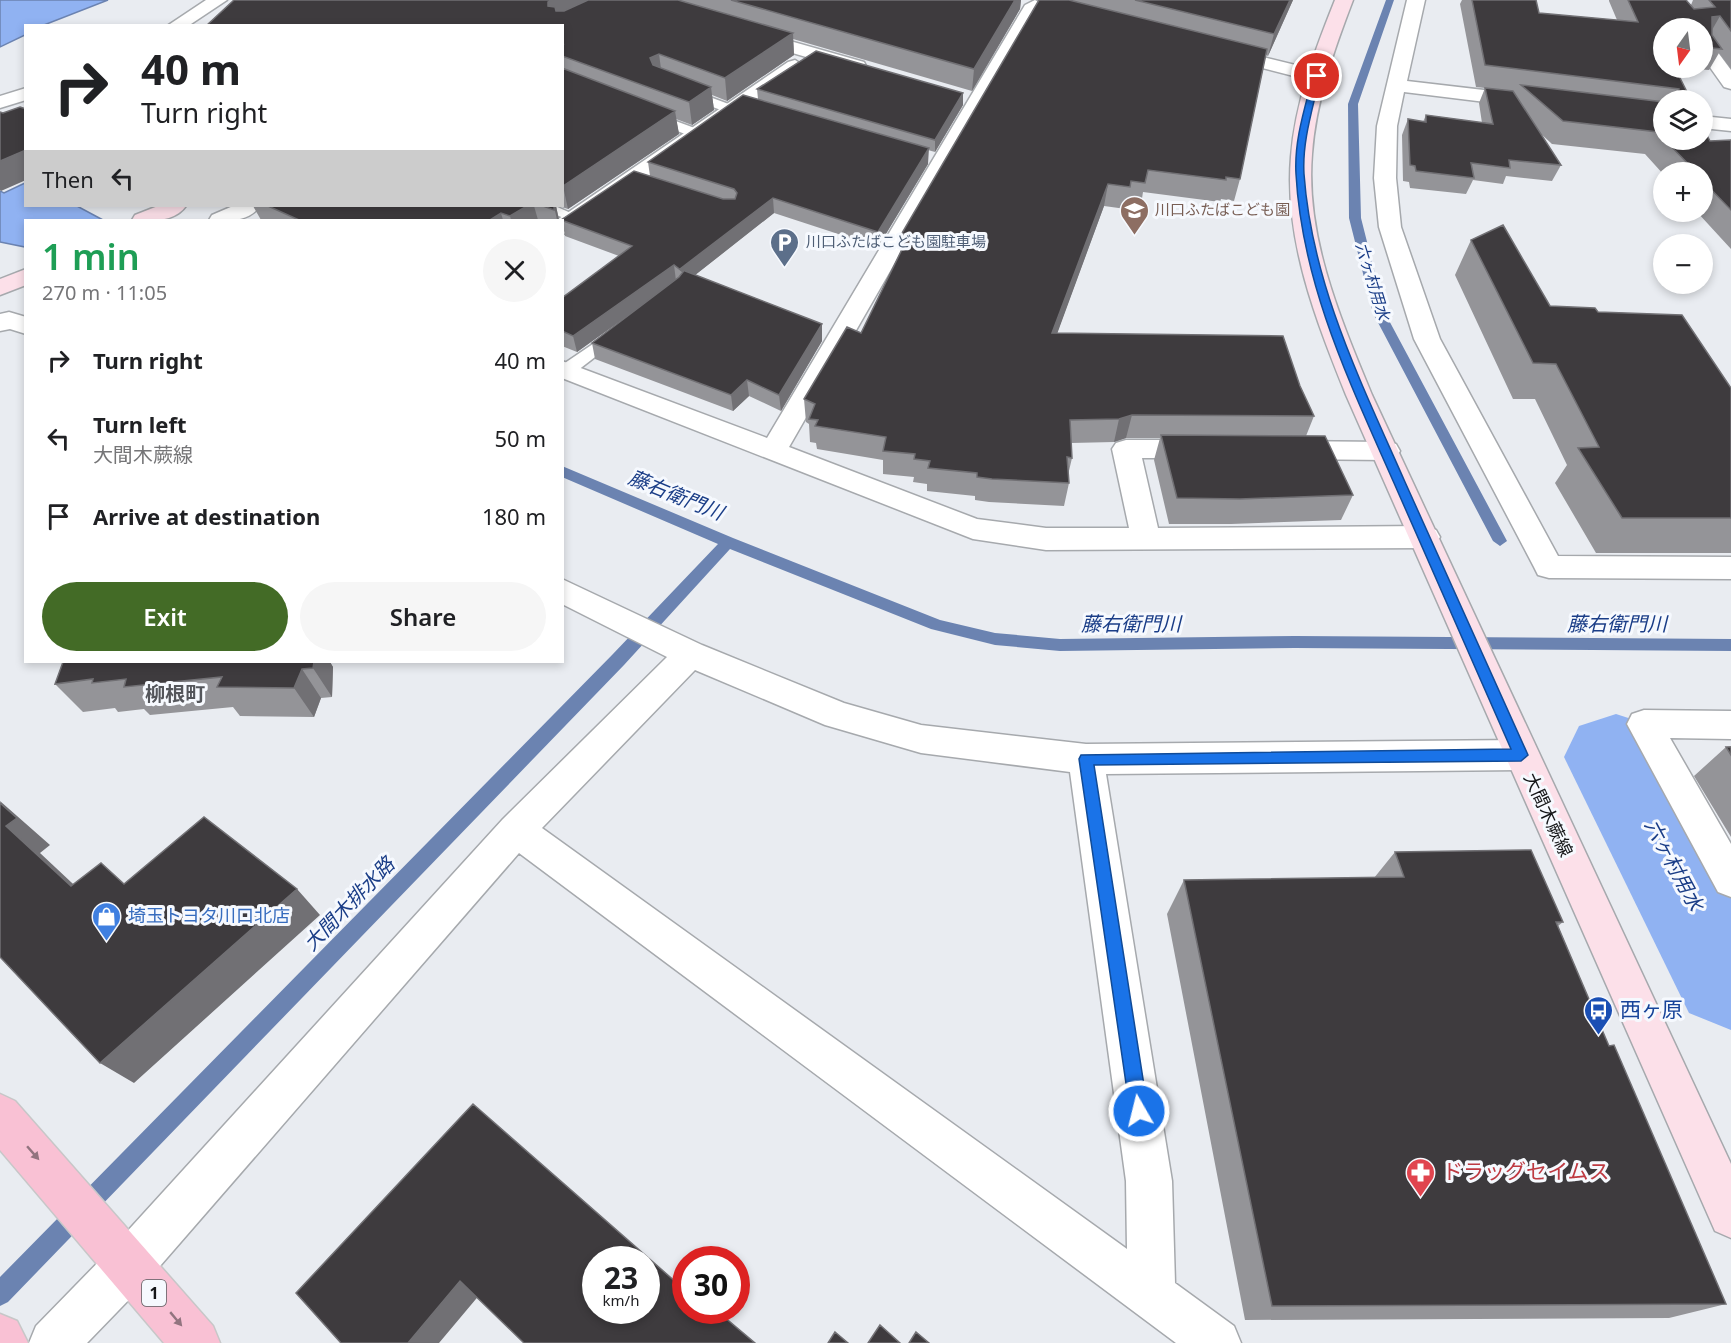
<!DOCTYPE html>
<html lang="en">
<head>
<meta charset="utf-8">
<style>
  body { margin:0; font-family:"Noto Sans","Noto Sans JP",sans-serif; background:#f6f6f6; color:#202124; height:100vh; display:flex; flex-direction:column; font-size:22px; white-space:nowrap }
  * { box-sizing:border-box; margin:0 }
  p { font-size:20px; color:#757577 }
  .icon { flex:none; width:33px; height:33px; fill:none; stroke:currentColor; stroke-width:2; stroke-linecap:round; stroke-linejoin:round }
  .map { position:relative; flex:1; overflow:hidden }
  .panel { position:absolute; left:24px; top:219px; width:540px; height:444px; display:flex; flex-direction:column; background:#fff; border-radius:0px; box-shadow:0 3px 9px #0003 }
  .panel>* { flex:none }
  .top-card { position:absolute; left:24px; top:24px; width:540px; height:183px; border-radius:0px; box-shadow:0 3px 9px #0003; background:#fff; color:#202124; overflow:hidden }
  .needle { width:39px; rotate:194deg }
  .controls { position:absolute; left:1653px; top:18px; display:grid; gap:12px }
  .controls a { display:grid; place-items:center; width:60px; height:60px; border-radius:50%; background:#fff; box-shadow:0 3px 9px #0003; font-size:30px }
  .speed { position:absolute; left:582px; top:1246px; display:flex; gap:12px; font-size:30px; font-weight:700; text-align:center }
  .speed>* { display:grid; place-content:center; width:78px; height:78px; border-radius:50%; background:#fff; box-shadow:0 3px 9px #0003; line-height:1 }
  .speed small { font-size:15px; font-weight:400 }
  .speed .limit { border:9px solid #d22; background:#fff; color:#111 }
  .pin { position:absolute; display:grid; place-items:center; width:51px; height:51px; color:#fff; margin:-26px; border:3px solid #fff; border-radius:50%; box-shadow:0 2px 6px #0007 }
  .me { position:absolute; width:66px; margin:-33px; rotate:352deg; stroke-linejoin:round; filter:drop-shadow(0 0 4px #0008) }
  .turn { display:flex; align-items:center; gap:21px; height:126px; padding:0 18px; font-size:27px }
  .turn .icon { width:78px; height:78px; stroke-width:2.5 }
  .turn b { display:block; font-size:42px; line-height:51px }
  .then { display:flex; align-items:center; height:57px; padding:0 18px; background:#0003; gap:12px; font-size:22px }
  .round { display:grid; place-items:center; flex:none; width:63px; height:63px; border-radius:32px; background:#f6f6f6 }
  .head { display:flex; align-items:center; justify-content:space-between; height:102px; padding:0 18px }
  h1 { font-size:36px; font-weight:600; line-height:45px; color:#1e9e55 }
  .action { display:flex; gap:12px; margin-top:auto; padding:12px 18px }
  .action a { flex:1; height:69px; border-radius:36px; background:#436b26; color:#fff; font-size:24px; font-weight:600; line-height:69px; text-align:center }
  .action a+a { background:#f6f6f6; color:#202124 }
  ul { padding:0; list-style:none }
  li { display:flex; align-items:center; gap:18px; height:78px; padding:0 18px }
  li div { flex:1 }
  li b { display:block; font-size:22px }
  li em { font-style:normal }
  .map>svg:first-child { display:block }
  .water { fill:#90b2f2; stroke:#6b83b1; stroke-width:1.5 }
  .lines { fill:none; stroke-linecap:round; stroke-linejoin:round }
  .stream { fill:#6b83b1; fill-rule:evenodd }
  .river { fill:#90b2f2; fill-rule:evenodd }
  .lane-casing { stroke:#a6a9ad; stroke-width:3 }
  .street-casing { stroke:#a6a9ad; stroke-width:3 }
  .secondary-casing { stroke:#a6a9ad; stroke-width:3 }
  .primary-casing { stroke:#c7c7c8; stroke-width:3 }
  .lane { fill:#fff; fill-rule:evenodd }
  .street { fill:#fff; fill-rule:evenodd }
  .secondary { fill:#fce0e9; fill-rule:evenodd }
  .primary { fill:#f9c1d4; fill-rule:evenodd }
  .wall { fill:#949498 }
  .shaded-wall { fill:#717074 }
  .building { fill:#3e3b3e; stroke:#717074; stroke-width:1.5; fill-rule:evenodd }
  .oneway { fill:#92747f }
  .route { fill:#1a73e8; stroke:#114b97; stroke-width:1.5 }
  .labels { text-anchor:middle; stroke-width:6; stroke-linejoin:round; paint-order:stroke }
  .far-education-label { font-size:15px; fill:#785e54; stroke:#f6f9fe; text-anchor:start }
  .far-service-label { font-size:15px; fill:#4e5e75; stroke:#f6f9fe; text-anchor:start }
  .far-water-label { font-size:16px; font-style:italic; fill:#1a3d87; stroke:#f6f9fe }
  .shield { fill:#f6f9fe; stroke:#585a5d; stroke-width:1.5 }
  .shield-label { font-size:16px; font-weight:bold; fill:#151618 }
  .street-label { font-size:18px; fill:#151618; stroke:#f6f9fe }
  .shop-label { font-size:18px; fill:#366cbe; stroke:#f6f9fe; text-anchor:start }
  .water-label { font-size:20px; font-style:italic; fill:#1a3d87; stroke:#f6f9fe }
  .neighbourhood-label { font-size:20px; font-weight:bold; fill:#54565b; stroke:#f6f9fe }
  .near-transit-label { font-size:21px; fill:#164399; stroke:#f6f9fe; text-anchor:start }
  .near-health-label { font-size:21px; fill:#be3a42; stroke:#f6f9fe; text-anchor:start }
</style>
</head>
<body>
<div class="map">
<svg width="1731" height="1343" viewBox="0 0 1731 1343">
  <rect width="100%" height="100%" fill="#e9ecf1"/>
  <path class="water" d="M0,0H108L44,25L26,26L25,35L0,47Z
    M25,183L26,206H77L103,220H26L25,247L0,242V191L4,193Z"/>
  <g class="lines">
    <path class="stream" d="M1386,0H1394L1358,104L1361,218L1385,313L1507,541L1500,546L1493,541L1373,313L1349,218L1348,104Z
      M562,466L733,538L940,620L995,633L1060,639L1295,636L1731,639V651L1295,648L1060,651L995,645L931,629L730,549L624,665L8,1302L0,1306V1277L612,655L718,544L562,477Z"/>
    <path class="river" d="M1616,714L1653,726L1731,861V1030L1689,1013L1564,757L1579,726Z"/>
    <defs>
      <path id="lane" d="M688,89L734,106L736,109L734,112H726L684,96V90Z
        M651,112L700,130L701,133L700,136H690L647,119V113Z
        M537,206H555L582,218L580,221H570Z
        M615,329L623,334L621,337L573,374H562V365Z"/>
      <path id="street" d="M206,0H227L188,26H167Z
        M1035,0L1043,5L789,447L977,519L1046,528H1129L1112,449L1116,443L1126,440H1201L1211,443L1215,449L1211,455L1201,458H1142L1158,528L1425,526L1436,530L1440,537L1436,544L1425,548L1046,550L973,539L562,378V361L767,438L1025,5Z
        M1407,0H1425L1407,81L1527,95L1537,101L1527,107L1404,92L1397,126L1396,178L1401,227L1440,339L1558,556L1731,557V579L1549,578L1538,575L1534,567L1414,339L1379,227L1374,178L1377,126Z
        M751,30L864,62L866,66L857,72L745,39L742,35L745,31Z
        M1702,38L1708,39L1731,70V89L1724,87L1702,56Z
        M1222,47L1324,72L1326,76L1317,82L1216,56L1213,52Z
        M795,60L804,66L802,70L570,232L562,234V220H557L788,62Z
        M26,88V100L0,108V96Z
        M1702,116L1731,119V131L1702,128Z
        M233,206H260C249,222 226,222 209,220L212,215Z
        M9,312L26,317V334L10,329L0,331V314Z
        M1286,441L1386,442L1396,444L1400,451L1396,458L1386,460L1286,459L1276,456L1272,450L1276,444Z
        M562,579L702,645L844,703L921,725L1086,744L1521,740L1533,745L1538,755L1533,765L1521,770L1106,774L1172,1181L1175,1283L1234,1326L1241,1343H1176L519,853L147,1281L87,1343H29L36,1326L113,1247L503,819L667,657L562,604ZM695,670L825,725L921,753L1070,772L1126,1181L1127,1249L542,828Z
        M1644,710L1731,711V739L1670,738L1731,844V897L1718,892L1627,724L1632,714Z"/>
      <path id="secondary" d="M1335,0H1353C1334,50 1316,100 1312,154C1305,237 1341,320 1372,395L1731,1164V1238L1715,1231L1346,395C1316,320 1284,240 1291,157C1295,103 1315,50 1335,0Z
        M158,206H186C175,222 149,222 132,220L135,215Z
        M26,269V285L0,295V279Z"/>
      <path id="primary" d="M0,1094L15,1101L213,1326L220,1343H164L0,1150Z
        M0,1314L17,1321L28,1343H0Z"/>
    </defs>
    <use href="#lane" class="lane-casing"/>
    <use href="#street" class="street-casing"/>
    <use href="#secondary" class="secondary-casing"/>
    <use href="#primary" class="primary-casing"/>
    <use href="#lane" class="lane"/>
    <use href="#street" class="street"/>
    <use href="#secondary" class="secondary"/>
    <use href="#primary" class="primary"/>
  </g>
  <path class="wall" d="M234,0H1021L1020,9L972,91L793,39L794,55L727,101L712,95L714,110L692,125L676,119L679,134L568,209L559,206H562V26Z
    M1039,0H1293L1268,56L1266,55L1240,179L1234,201L1221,199L1220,202L1143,192L1141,205L1127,203L1126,209L1104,206L1057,333L1300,386L1314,416L1306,436L1353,495L1341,520L1231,524H1169L1154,460L1160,438H1126L1114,442L1071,443L1072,458L1068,475L1069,483L1064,506L989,502L975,500V496L927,491V484L913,482L914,477L883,474V460L817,449L816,443L810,442L809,424L806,422L804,399L861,333L901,251L902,233Z
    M1462,0H1536L1539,13L1617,20L1609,1V0H1686L1691,5L1693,0H1731V69L1719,53L1709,70L1682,68H1702V47L1664,28V68L1691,100H1664V140H1702L1710,141L1731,140V249L1697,212H1702V172H1664V175L1645,154L1552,144L1540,133L1561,165L1552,181L1506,176L1503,184L1473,180L1466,194L1410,188L1409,182L1403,181L1402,135L1408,119L1423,122L1426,115L1482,123L1479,103L1485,88L1476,87L1460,4Z
    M757,89L963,105L935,152L928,150V164L878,247L774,213L695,275L822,324V341L781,411L749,396L733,411L595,359L592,343L636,310L577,352L562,346V298L619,256L565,236L562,220H561L650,176L648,162L758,99Z
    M253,206H556L559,220H261Z
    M1471,240L1550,306L1598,312L1731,388V553H1596L1555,483L1567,465L1535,399H1513L1455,275Z
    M63,662H330L333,667L332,697L321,698L314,717L240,716L233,707L150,715L144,709L118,712L115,708L83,712L55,684Z
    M1731,746V837L1694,776L1726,747Z
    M1395,852L1563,922L1558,926L1609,1046L1726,1304L1669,1318L1245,1320L1167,914L1184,880L1374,878Z"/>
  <path class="shaded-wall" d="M553,0H600L558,21L548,6V2Z
    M1015,0H1021L1020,9L972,91L974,69Z
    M1290,0H1293L1268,56L1274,34Z
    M1720,16L1708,37L1712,17Z
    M793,33L794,55L727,101L725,78Z
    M659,54L662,76L654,80L650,58Z
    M711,87L714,110L692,125L689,102Z
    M963,93V105L935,152V140Z
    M675,111L679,134L568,209L563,186Z
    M929,148L928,164L878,247V232Z
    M26,150V180L1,191L0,190V161Z
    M1108,184L1104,206L1049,356L1052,333Z
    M773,198L774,213L685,283L683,272L680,269Z
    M527,206H534L538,220H511L510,216Z
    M554,206H556L559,220H557Z
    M501,213L503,220H490Z
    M674,265L676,281L577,352L573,336Z
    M822,324V341L781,411L779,395Z
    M747,380L749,396L733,411L731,395Z
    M1132,415L1126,438L1114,442L1119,419Z
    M314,662H330L333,667L332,697L313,668Z
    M302,669L321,698L314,717L294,688Z
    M0,801L50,845L40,853L103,912L71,886L6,826Z
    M297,889L320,915L134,1083L100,1063Z
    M460,1281L481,1293L439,1343H408Z"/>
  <path class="building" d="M234,0H553L548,2V6L555,7L556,11H564L588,0H678L793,33L725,78L659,54L650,58L653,65L711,87L689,102L562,56V45L564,44H562V26H206Z
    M731,0H1015L974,69Z
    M1039,0H1069L1267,49L1240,179L1226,177V180L1148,170L1145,183L1131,181L1130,187L1108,184L1052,333L1283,336L1300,386L1314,416L1132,415L1119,419L1070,420L1072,458L1067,457L1069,483L992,479L977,477V473L928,468L930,461L914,459L915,454L883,451L886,437L815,426L818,420L809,419L815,404L804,399L847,327L861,333L909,235L902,233Z
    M1135,0H1290L1274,34Z
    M1472,0H1536L1539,13L1638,22L1628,0H1686L1694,9L1715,7L1709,0H1731V31L1720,16L1712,17V35L1722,49L1702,47V28H1664V68H1675L1691,100H1677L1679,89L1485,65Z
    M816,51L963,93L935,140L757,89Z
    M562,68L675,111L563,186Z
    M1521,85L1664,102V138L1658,132L1563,121Z
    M1485,88L1513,91L1561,165L1509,160L1510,168L1471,163L1474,178L1416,171L1415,166L1410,165L1408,119L1426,122V115L1493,124Z
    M743,95L929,148L878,232L773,198L680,269L822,324L779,395L747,380L731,395L592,343L679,277L683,272L674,265L573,336L562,331V298L632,246L561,220L634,171L723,199H735L737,193L734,189L648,162Z
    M20,107L26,109V150L0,161V112L3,113Z
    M1702,126L1710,141L1731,140V210L1702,180V172H1696L1665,140H1702Z
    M268,206H527L510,216L501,213L490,220H299Z
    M543,206H554V210Z
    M1503,225L1550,306L1595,308L1598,312L1682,315L1731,388V518H1622L1578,448L1599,447L1556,364L1533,363L1471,240Z
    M1161,435L1325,436L1353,495L1240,499L1177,498Z
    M63,662H314L313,668L302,669L294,688L217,687L222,677L124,687L126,679L92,683L93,679L55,684Z
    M1726,747H1731V755Z
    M0,803L17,818L6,826L71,886L101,863L124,884L204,817L297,889L100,1063L0,957Z
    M1531,850L1563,922H1556L1609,1046L1614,1045L1726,1304L1272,1306L1184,880L1404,877L1395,852Z
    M473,1104L686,1291V1311H717L755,1343H524L460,1281L408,1343H341L296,1293ZM596,1260H646V1311H596Z
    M880,1325L900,1343H868Z
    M835,1332L848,1343H828Z
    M916,1332L929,1343H909Z"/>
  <defs><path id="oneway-solid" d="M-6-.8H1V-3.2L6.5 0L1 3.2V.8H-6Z" transform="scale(1.5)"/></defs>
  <g class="oneway">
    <use href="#oneway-solid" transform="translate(33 1153) rotate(49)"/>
    <use href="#oneway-solid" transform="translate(176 1319) rotate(50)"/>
  </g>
  <path class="route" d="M1317,74L1320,76C1313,108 1302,141 1304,174C1312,285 1361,382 1405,482C1446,573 1487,664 1528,755L1521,761L1094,765L1148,1111L1145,1117L1139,1120L1132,1117L1130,1111L1079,759L1081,755L1511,749C1472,661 1433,572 1394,483C1350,383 1302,285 1296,174C1294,140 1305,108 1313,76Z"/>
  <defs>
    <symbol id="school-pin" viewBox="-11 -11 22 30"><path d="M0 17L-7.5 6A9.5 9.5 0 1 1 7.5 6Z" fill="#8d6e63" stroke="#f6f9fe"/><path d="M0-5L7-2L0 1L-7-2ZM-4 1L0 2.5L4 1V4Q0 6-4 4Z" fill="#fff"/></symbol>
    <symbol id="parking-pin" viewBox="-11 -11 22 30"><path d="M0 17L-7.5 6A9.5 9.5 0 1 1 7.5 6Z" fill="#5c6f8a" stroke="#f6f9fe"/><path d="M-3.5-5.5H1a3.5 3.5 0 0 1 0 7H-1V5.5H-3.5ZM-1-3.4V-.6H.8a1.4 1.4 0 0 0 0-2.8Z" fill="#fff"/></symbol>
    <symbol id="shop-pin" viewBox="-11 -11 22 30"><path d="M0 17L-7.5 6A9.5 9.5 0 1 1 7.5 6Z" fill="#3f7fe0" stroke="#f6f9fe"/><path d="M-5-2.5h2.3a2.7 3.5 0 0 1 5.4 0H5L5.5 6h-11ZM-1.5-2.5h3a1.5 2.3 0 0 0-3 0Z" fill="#fff"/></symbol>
    <symbol id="bus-pin" viewBox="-11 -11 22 30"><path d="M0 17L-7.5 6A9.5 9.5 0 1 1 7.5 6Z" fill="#1a4fb4" stroke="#f6f9fe"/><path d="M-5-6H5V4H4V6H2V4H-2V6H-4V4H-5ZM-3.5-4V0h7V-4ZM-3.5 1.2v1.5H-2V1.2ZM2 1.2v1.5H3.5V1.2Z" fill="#fff"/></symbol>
    <symbol id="pharmacy-pin" viewBox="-11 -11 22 30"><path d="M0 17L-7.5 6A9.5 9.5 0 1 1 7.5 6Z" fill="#e0444e" stroke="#f6f9fe"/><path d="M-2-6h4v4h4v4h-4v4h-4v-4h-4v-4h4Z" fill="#fff"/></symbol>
  </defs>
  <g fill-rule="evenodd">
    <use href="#school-pin" x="1118" y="194" width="33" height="45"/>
    <use href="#parking-pin" x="768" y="226" width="33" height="45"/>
    <use href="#shop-pin" x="90" y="900" width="33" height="45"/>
    <use href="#bus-pin" x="1582" y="994" width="33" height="45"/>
    <use href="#pharmacy-pin" x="1404" y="1156" width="33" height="45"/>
  </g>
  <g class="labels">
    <g class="far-education-label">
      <text x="1155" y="215">川口ふたばこども園</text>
    </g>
    <g class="far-service-label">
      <text x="806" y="247">川口ふたばこども園駐車場</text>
    </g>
    <g class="far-water-label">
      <text transform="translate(1373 281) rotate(73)" y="6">六ヶ村用水</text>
    </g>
    <rect class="shield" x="142" y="1280" width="24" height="26" rx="4.5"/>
    <g class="shield-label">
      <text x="154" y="1299">1</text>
    </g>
    <g class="street-label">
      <text transform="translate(1548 815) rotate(65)" y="6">大間木蕨線</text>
    </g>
    <g class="shop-label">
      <text x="128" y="922">埼玉トヨタ川口北店</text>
    </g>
    <g class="water-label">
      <text transform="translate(676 495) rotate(22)" y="7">藤右衛門川</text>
      <text x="1131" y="631">藤右衛門川</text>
      <text x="1617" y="631">藤右衛門川</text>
      <text transform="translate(1674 865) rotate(62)" y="7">六ヶ村用水</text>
      <text transform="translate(349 904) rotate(-46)" y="7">大間木排水路</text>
    </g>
    <g class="neighbourhood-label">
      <text x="175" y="701">柳根町</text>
    </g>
    <g class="near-transit-label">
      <text x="1620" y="1017">西ヶ原</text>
    </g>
    <g class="near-health-label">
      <text x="1442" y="1179">ドラッグセイムス</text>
    </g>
  </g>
</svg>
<div class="controls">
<a><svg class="needle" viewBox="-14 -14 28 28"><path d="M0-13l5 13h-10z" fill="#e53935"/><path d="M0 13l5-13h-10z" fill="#757577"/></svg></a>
<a><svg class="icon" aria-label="layers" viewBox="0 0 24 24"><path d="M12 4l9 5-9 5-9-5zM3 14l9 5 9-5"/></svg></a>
<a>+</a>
<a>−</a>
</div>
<div class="speed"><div>23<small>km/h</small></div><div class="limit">30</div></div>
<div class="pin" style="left:1317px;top:76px;background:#d93025"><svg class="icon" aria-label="arrive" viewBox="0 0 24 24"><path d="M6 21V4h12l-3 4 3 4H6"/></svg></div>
<svg class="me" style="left:1139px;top:1111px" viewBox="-20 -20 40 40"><circle r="17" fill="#1a73e8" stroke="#fff" stroke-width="3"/><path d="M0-11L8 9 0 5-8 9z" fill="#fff"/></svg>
<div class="top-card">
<div class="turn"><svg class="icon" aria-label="right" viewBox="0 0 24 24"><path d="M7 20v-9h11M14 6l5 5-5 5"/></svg><div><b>40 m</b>Turn right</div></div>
<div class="then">Then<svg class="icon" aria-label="left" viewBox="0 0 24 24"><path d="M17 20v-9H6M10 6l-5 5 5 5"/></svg></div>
</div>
<section class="panel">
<div class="head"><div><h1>1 min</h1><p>270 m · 11:05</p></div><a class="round"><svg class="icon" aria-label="close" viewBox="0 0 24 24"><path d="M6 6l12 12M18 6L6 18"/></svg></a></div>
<ul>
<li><svg class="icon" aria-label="right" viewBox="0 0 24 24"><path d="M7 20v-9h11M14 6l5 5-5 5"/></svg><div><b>Turn right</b></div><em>40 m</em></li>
<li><svg class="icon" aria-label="left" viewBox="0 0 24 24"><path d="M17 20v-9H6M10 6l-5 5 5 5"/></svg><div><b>Turn left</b><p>大間木蕨線</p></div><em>50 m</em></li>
<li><svg class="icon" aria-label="arrive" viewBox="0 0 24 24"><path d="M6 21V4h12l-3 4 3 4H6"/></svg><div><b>Arrive at destination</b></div><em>180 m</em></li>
</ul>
<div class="action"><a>Exit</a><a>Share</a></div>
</section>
</div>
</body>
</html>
